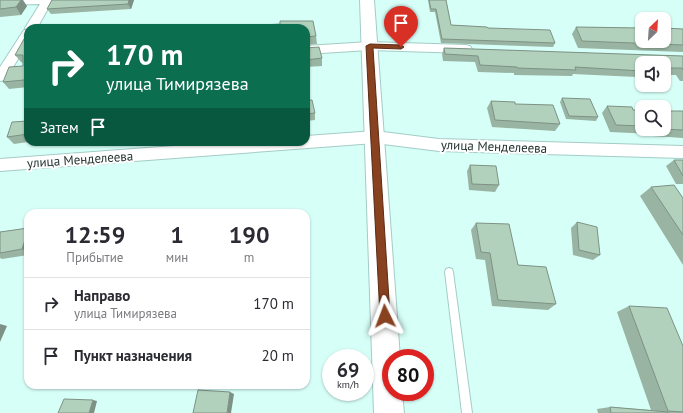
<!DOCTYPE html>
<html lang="ru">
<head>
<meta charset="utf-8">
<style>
  body { margin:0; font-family:"PT Sans",sans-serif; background:#f7f7f7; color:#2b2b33; height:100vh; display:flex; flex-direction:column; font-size:15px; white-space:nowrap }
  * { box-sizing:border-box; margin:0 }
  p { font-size:13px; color:#7c7c81 }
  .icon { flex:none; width:22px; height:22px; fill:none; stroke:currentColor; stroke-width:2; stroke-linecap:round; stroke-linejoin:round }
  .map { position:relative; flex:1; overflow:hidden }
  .side { position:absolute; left:24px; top:209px; width:286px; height:180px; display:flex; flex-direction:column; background:#fff; border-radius:12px; box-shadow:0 1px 3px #0004 }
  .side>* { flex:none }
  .hud { position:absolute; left:24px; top:24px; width:286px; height:122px; border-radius:12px; box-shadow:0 1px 3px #0004; background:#0b6e4f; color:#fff; overflow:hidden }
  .needle { width:26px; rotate:25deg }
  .fabs { position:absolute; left:635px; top:12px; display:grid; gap:8px }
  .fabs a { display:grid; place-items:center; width:36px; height:36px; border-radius:8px; background:#fff; box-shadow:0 1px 3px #0004; font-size:20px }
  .speed { position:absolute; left:322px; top:349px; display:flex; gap:8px; font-size:20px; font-weight:700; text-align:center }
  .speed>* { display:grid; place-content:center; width:52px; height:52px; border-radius:50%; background:#fff; box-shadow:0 1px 3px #0004; line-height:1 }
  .speed small { font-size:10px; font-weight:400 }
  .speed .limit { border:6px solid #d22; background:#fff; color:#111 }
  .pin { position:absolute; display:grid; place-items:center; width:34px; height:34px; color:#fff; margin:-41px -17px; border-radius:50% 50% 50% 0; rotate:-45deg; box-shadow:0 0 4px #0007 }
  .pin .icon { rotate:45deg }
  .me { position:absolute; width:44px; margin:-22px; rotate:357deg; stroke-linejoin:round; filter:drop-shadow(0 0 3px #0008) }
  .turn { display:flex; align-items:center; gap:14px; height:84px; padding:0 16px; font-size:18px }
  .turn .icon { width:52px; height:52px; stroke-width:2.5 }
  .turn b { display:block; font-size:28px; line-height:34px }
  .then { display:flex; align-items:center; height:38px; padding:0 16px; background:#0003; gap:8px; font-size:15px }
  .eta { display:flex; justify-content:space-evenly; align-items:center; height:68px; text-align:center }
  .eta b { font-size:24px; font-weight:600; line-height:28px }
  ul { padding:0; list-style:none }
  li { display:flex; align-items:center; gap:12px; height:52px; padding:0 16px; border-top:1px solid #e1e1e2 }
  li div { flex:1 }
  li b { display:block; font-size:15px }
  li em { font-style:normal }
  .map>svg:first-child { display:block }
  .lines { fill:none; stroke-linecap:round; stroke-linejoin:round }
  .service-casing { stroke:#a4ccc6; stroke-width:2 }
  .minor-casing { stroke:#a4ccc6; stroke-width:2 }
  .trunk-casing { stroke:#a4ccc6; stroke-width:2 }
  .service { fill:#fff; fill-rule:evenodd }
  .minor { fill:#fff; fill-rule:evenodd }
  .trunk { fill:#fff; fill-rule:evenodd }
  .wall { fill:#99b4a2 }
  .shaded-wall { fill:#7d9284 }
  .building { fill:#b2d1bc; stroke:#7d9284 }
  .route { fill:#894220; stroke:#592b15 }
  .labels { text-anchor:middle; stroke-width:4; stroke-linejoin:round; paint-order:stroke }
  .street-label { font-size:13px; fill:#233330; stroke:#fff }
</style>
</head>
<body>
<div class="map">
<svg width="683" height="413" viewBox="0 0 683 413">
  <rect width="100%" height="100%" fill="#d6fff8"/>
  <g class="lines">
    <defs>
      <path id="service" d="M449,268L452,269L453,272L472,413H462L445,272L446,269Z"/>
      <path id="minor" d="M0,0H53L37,28H28V43L5,80L0,81V67L24,30H26L25,28L40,4L0,5Z
        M369,42L466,45L470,46L472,49L470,52L466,53L369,50L306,54V46Z
        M375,131L439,139L683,146V158L439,151L375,143L0,171V159L227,142H306V136Z"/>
      <path id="trunk" d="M360,0H374L400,358H391V392H402L404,413H374Z"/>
    </defs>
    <use href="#service" class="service-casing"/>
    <use href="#minor" class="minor-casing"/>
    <use href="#trunk" class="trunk-casing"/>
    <use href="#service" class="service"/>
    <use href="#minor" class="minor"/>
    <use href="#trunk" class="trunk"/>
  </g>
  <path class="wall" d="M0,0L27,6L21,15L0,17Z
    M52,0H134L131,9L51,14L47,9Z
    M428,0H446L451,25L488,28L555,43L553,47L441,43L435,12H430Z
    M576,27L683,29V52L578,48L572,34Z
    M306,28L316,36L317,44L306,45Z
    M28,39V87L9,89L3,82L23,66V63L21,62L15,55Z
    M306,48L322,58V66L306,67Z
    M444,48L683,56V81H680L676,75H664V63H642V74H640L637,77L573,74L572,76L514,75V73L478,72L475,62L443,61L442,54Z
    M562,98L598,117L596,121L566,119L560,102Z
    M306,100L315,113V120L306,121Z
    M491,101L515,104L560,124L555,131L492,127L487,108Z
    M607,106L633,110H642V129H664L683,111V138L653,136L652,134L610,132L602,113Z
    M28,121V142L14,144L7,137Z
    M674,160H683V184H676L666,166Z
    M470,165L499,185L495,192L469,190L467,171Z
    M651,187L683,198V265L640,196Z
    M577,222L600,255L593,260L573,255L571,228Z
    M476,223L518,265L556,304L548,310L492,306L485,260L476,259L471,230Z
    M28,228V255L2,259L0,258V232Z
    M629,306L683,346V413H598L597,409L610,407L651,410L617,312Z"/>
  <path class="shaded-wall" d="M21,0H23L27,6L21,15L16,7Z
    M129,0H134L131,9L128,4Z
    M26,76L28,78V84L24,80Z
    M28,231V253L22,249Z
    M0,324L7,326L0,342Z
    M230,392L234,394L231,413H227Z
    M93,400L97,401L94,413H89Z"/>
  <path class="building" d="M0,0H21L16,7L0,9Z
    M52,0H129L128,4L47,9Z
    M429,0H446L451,25L487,27L488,28L550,30L555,43L442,39L436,9H431Z
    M280,21H313L316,36L306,37V28H216L280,24Z
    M576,27L642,28V41H664V28L683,29V45L582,41Z
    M24,39H28V76H26L24,80L3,82L9,67L23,66V55H15Z
    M319,47L322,58L306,60V48Z
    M444,48L683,56V70L682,68H664V63H642V67H640L642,71L575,67L576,70L517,68V67L480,65L478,56L445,54Z
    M562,98L590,99L598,117L569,116Z
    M306,100H312L315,113L306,114Z
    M491,101L515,102V104L553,105L560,124L495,120Z
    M607,106L632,107L633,110H642V126L616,125Z
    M664,111H683V130L660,129H664Z
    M28,121V134L7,137L12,122Z
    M674,160H683V176Z
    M470,165L496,166L499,185L472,184Z
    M674,185L683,198V235L651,187Z
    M577,222L597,227L600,255L579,250Z
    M476,223L509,224L518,265L546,267L556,304L498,300L490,253L481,252Z
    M28,228V231L22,249L0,253V232Z
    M629,306L667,308L683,346V412L668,411Z
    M198,390L230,392L227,413H193Z
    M64,399L93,400L89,413H58Z
    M610,407L668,412V413H611Z"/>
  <path class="route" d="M370,44L401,45L404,47L401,49L373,48L390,316L389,320L385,321L381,320L380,316L366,46Z"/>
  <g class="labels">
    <g class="street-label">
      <text transform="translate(494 146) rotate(2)" y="5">улица Менделеева</text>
      <text transform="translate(80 159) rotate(-4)" y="5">улица Менделеева</text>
    </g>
  </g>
</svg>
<div class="fabs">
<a><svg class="needle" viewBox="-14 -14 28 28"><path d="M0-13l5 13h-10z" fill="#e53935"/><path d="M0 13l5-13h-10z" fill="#7c7c81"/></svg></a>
<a><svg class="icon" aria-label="sound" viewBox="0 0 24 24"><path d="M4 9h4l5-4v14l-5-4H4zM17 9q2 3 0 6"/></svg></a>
<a><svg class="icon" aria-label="search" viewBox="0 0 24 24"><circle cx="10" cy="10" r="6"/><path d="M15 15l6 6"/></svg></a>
</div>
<div class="speed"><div>69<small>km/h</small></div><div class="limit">80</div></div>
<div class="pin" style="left:401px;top:47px;background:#d93025"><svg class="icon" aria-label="arrive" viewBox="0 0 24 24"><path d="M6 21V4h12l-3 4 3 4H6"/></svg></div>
<svg class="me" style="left:385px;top:316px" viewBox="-20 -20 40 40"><path d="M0-17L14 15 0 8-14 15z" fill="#894220" stroke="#fff" stroke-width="4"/></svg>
<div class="hud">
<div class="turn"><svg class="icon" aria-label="right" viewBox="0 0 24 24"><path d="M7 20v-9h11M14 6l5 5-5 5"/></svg><div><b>170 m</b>улица Тимирязева</div></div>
<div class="then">Затем<svg class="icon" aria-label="arrive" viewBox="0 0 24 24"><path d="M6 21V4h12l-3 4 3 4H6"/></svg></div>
</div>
<section class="side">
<div class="eta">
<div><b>12:59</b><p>Прибытие</p></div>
<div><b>1</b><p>мин</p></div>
<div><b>190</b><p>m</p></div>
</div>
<ul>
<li><svg class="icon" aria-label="right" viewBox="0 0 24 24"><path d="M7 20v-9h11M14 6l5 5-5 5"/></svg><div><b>Направо</b><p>улица Тимирязева</p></div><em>170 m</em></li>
<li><svg class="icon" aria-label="arrive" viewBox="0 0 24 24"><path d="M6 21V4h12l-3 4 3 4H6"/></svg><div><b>Пункт назначения</b></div><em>20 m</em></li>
</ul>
</section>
</div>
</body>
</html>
